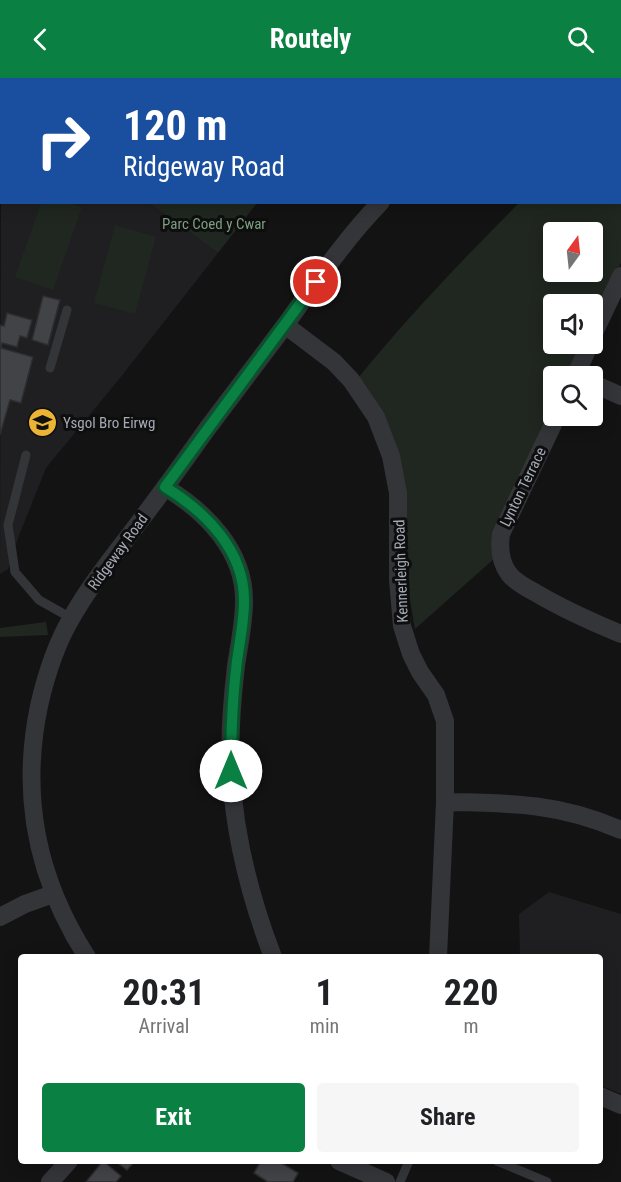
<!DOCTYPE html>
<html lang="en">
<head>
<meta charset="utf-8">
<style>
  body { margin:0; font-family:"Roboto Condensed",sans-serif; background:#f6f6f6; color:#202124; height:100vh; display:flex; flex-direction:column; font-size:22px; white-space:nowrap }
  * { box-sizing:border-box; margin:0 }
  p { font-size:20px; color:#757577 }
  .icon { flex:none; width:33px; height:33px; fill:none; stroke:currentColor; stroke-width:2; stroke-linecap:round; stroke-linejoin:round }
  .map { position:relative; flex:1; overflow:hidden }
  .side { position:absolute; left:18px; top:876px; width:585px; height:210px; display:flex; flex-direction:column; background:#fff; border-radius:6px; box-shadow:0 3px 15px #0003 }
  .side>* { flex:none }
  .top-card { position:absolute; left:0px; top:0px; width:621px; height:126px; box-shadow:0 3px 15px #0003; background:#1a4fa0; color:#fff; overflow:hidden }
  .needle { width:39px; rotate:15deg }
  .controls { position:absolute; left:543px; top:144px; display:grid; gap:12px }
  .controls a { display:grid; place-items:center; width:60px; height:60px; border-radius:6px; background:#fff; box-shadow:0 3px 15px #0003; font-size:30px }
  .pin { position:absolute; display:grid; place-items:center; width:51px; height:51px; color:#fff; margin:-26px; border:3px solid #fff; border-radius:50%; box-shadow:0 2px 6px #0007 }
  .me { position:absolute; width:66px; margin:-33px; rotate:0deg; stroke-linejoin:round; filter:drop-shadow(0 0 4px #0008) }
  .turn { display:flex; align-items:center; gap:21px; height:126px; padding:0 24px; font-size:27px }
  .turn .icon { width:78px; height:78px; stroke-width:2.5 }
  .turn b { display:block; font-size:42px; line-height:51px }
  .eta { display:flex; justify-content:space-evenly; align-items:center; height:102px; text-align:center }
  .eta b { font-size:36px; font-weight:700; line-height:42px }
  .action { display:flex; gap:12px; margin-top:auto; padding:12px 24px }
  .action a { flex:1; height:69px; border-radius:6px; background:#0b8043; color:#fff; font-size:24px; font-weight:700; line-height:69px; text-align:center }
  .action a+a { background:#f6f6f6; color:#202124 }
  header { display:flex; justify-content:space-between; align-items:center; height:78px; padding:0 24px; background:#0b8043; color:#fff; font-size:27px; font-weight:700 }
  .map>svg:first-child { display:block }
  .built { fill:#1f1f21 }
  .green { fill:#1f2720; fill-rule:evenodd }
  .lines { fill:none; stroke-linecap:round; stroke-linejoin:round }
  .stream { stroke:#2c3339; stroke-width:5 }
  .building { fill:#424347; stroke:#2d2d30; stroke-width:1.5 }
  .lane { stroke:#343539; stroke-width:9 }
  .street { stroke:#343539; stroke-width:18 }
  .route-casing { stroke:#07532c; stroke-width:15 }
  .route { stroke:#0b8043; stroke-width:10 }
  .labels { text-anchor:middle; stroke-width:6; stroke-linejoin:round; paint-order:stroke }
  .park-label { font-size:15px; fill:#7c9f80; stroke:#0e0e0f }
  .poi-label { font-size:15px; fill:#a5a9b4; stroke:#0e0e0f; text-anchor:start }
  .street-label { font-size:15px; fill:#a5a9b4; stroke:#0e0e0f }
</style>
</head>
<body>
<header><svg class="icon" aria-label="back" viewBox="0 0 24 24"><path d="M15 5l-7 7 7 7"/></svg>Routely<svg class="icon" aria-label="search" viewBox="0 0 24 24"><circle cx="10" cy="10" r="6"/><path d="M15 15l6 6"/></svg></header>
<div class="map">
<svg width="621" height="1104" viewBox="0 0 621 1104">
  <rect width="100%" height="100%" fill="#131314"/>
  <path class="built" d="M1,118L2,124L149,125L218,175L120,300L46,390L18,460L8,491L0,496Z
    M549,814L621,836V1016L600,1007V879H520L519,836Z"/>
  <path class="green" d="M17,0H370L15,1Z
    M621,17V185L593,241L592,226H554V266H582L567,298H554L553,328L526,388L495,480L415,551L409,517H405L406,443L358,300C408,239 463,181 519,125L620,124ZM554,154H592V194H554Z
    M41,125H68L82,129L53,212L15,199Z
    M149,125H257L218,175Z
    M115,147L156,159L135,236L94,225Z
    M46,544L48,557L0,559V550Z"/>
  <g class="lines">
    <path class="stream" d="M3,2L5,0"/>
  </g>
  <path class="building" d="M2,49V106L0,108V51Z
    M43,218L60,222L48,267L32,262Z
    M7,235L32,242L27,260L20,258L17,269L2,265L1,270L33,279L21,325L10,322L0,357V247L4,248Z
    M103,1083L121,1098L116,1104H86Z
    M115,1083H135L127,1092Z
    M261,1083H278L298,1095L293,1104H268L254,1095Z"/>
  <g class="lines">
    <path class="lane" d="M50,290L67,232
      M26,377L8,447L15,494L39,522L71,540
      M497,1083L547,1104
      M400,1104L409,1083"/>
    <path class="street" d="M504,2L505,0
      M285,247L334,284L351,302L376,339L391,378L398,415V502L402,548L411,576L420,594L436,617L445,643V724L438,879
      M592,259L621,198
      M575,298L590,266
      M592,305L621,318
      M557,338L501,456C499,470 500,484 509,496C516,505 527,510 536,515C563,531 592,544 621,556
      M165,409C206,434 245,473 244,524C244,545 239,567 236,588C232,622 229,658 231,693C234,757 250,819 273,879
      M445,724C511,725 559,725 621,752
      M0,839L25,826L53,816
      M87,879C37,801 20,719 39,628C46,597 56,566 72,539C91,505 117,474 140,443C163,413 185,382 207,351C233,316 260,281 286,246C316,204 345,161 381,124
      M600,1018L621,1027
      M339,1083L386,1104
      M50,1104L69,1083"/>
  </g>
  <g class="lines">
    <defs>
      <path id="route" d="M231,693C231,659 232,626 236,592C238,570 244,547 244,524C245,473 206,434 165,409L316,204"/>
    </defs>
    <use href="#route" class="route-casing"/>
    <use href="#route" class="route"/>
  </g>
  <defs>
    <symbol id="school-disc" viewBox="-11 -11 22 22"><circle r="9.5" fill="#ebb434" stroke="#0e0e0f"/><path d="M0-5L7-2L0 1L-7-2ZM-4 1L0 2.5L4 1V4Q0 6-4 4Z" fill="#111"/></symbol>
  </defs>
  <g fill-rule="evenodd">
    <use href="#school-disc" x="26" y="328" width="33" height="33"/>
  </g>
  <g class="labels">
    <g class="park-label">
      <text x="214" y="151">Parc Coed y Cwar</text>
    </g>
    <g class="poi-label">
      <text x="63" y="350">Ysgol Bro Eirwg</text>
    </g>
    <g class="street-label">
      <text transform="translate(523 409) rotate(-64)" y="5">Lynton Terrace</text>
      <text transform="translate(118 474) rotate(-54)" y="5">Ridgeway Road</text>
      <text transform="translate(401 493) rotate(-92)" y="5">Kennerleigh Road</text>
    </g>
  </g>
</svg>
<div class="controls">
<a><svg class="needle" viewBox="-14 -14 28 28"><path d="M0-13l5 13h-10z" fill="#e53935"/><path d="M0 13l5-13h-10z" fill="#757577"/></svg></a>
<a><svg class="icon" aria-label="sound" viewBox="0 0 24 24"><path d="M4 9h4l5-4v14l-5-4H4zM17 9q2 3 0 6"/></svg></a>
<a><svg class="icon" aria-label="search" viewBox="0 0 24 24"><circle cx="10" cy="10" r="6"/><path d="M15 15l6 6"/></svg></a>
</div>
<div class="pin" style="left:316px;top:204px;background:#d93025"><svg class="icon" aria-label="arrive" viewBox="0 0 24 24"><path d="M6 21V4h12l-3 4 3 4H6"/></svg></div>
<svg class="me" style="left:231px;top:693px" viewBox="-20 -20 40 40"><circle r="19" fill="#fff"/><path d="M0-13L10 11 0 6-10 11z" fill="#0b8043"/></svg>
<div class="top-card">
<div class="turn"><svg class="icon" aria-label="right" viewBox="0 0 24 24"><path d="M7 20v-9h11M14 6l5 5-5 5"/></svg><div><b>120 m</b>Ridgeway Road</div></div>
</div>
<section class="side">
<div class="eta">
<div><b>20:31</b><p>Arrival</p></div>
<div><b>1</b><p>min</p></div>
<div><b>220</b><p>m</p></div>
</div>
<div class="action"><a>Exit</a><a>Share</a></div>
</section>
</div>
</body>
</html>
